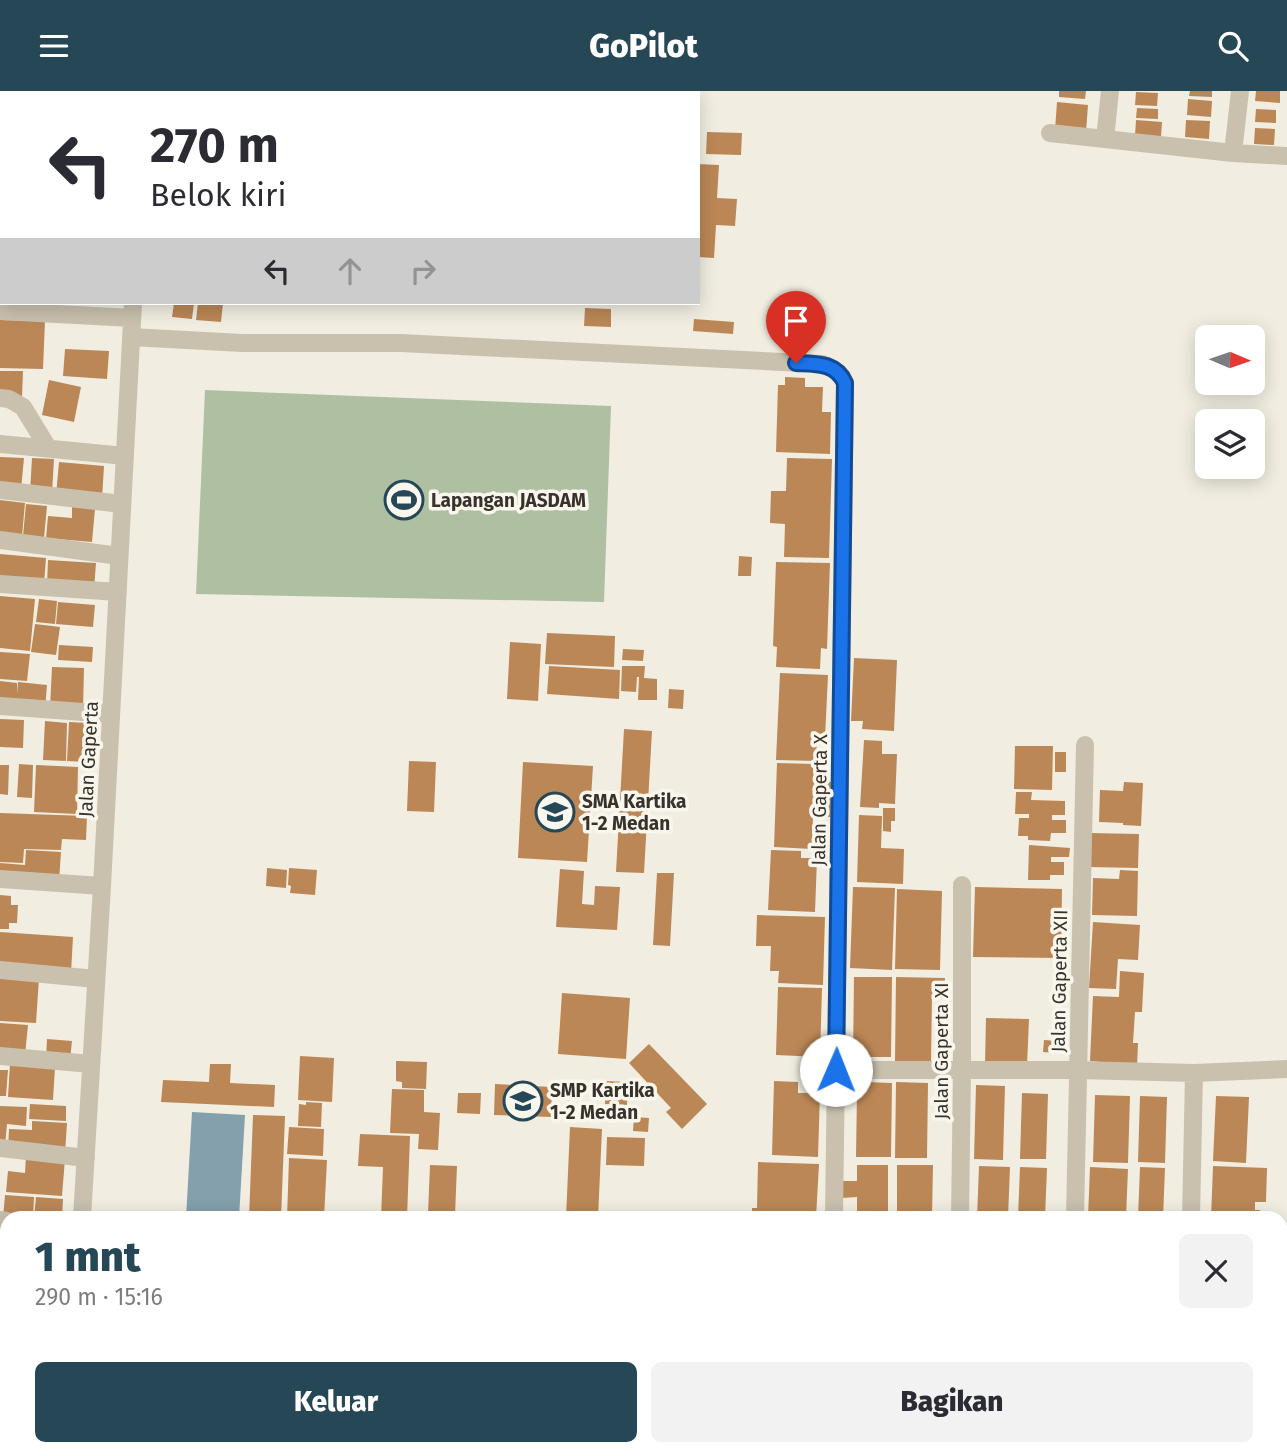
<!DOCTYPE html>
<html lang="id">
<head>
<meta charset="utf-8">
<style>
  body { margin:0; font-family:"Fira Sans",sans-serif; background:#f2f2f3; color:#2b2b33; height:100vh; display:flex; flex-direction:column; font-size:26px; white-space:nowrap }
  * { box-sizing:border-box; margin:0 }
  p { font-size:23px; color:#7c7c81 }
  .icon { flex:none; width:38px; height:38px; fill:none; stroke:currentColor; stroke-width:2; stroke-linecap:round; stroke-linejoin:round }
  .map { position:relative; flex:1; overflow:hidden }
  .sheet { position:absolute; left:0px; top:1120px; width:1288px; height:245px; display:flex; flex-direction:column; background:#fff; border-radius:21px 21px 0 0; box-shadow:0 4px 18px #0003 }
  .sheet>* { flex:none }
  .top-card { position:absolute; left:0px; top:0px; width:700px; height:214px; box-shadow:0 4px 18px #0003; background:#fff; color:#2b2b33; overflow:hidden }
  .needle { width:46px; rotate:92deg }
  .tools { position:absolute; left:1195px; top:234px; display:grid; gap:14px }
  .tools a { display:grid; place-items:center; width:70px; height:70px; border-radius:10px; background:#fff; box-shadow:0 4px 18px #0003; font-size:35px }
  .pin { position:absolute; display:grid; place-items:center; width:60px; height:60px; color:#fff; margin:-72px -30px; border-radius:50% 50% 50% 0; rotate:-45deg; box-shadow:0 0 7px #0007 }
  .pin .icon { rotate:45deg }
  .me { position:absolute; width:77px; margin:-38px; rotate:1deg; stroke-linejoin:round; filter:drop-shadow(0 0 5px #0008) }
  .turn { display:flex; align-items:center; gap:24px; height:147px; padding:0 35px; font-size:32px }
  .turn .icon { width:91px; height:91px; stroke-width:2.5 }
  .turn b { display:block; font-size:49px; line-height:60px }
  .lanes { display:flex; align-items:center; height:66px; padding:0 35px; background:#0003; justify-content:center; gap:35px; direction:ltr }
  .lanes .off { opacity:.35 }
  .round { display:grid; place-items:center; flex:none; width:74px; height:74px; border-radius:10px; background:#f2f2f3 }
  .overview { display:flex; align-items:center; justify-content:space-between; height:119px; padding:0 35px }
  h1 { font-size:42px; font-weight:800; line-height:52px; color:#254756 }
  .primary-button { display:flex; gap:14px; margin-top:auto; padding:14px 35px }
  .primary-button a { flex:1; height:80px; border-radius:10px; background:#254756; color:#fff; font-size:28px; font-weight:800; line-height:80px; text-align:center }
  .primary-button a+a { background:#f2f2f3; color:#2b2b33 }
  header { display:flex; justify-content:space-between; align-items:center; height:91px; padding:0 35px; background:#254756; color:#fff; font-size:32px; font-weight:800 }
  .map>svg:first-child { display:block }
  .green { fill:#aebfa2 }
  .water { fill:#83a0ac }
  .building { fill:#bb8756 }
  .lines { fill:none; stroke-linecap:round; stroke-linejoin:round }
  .minor { stroke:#c9c1ae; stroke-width:18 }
  .route-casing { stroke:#114b97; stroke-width:18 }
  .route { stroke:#1a73e8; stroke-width:12 }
  .labels { text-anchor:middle; stroke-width:7; stroke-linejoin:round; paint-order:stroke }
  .poi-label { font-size:19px; font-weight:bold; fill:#38322b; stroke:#f9f7ed; text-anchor:start }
  .street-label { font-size:19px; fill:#38322b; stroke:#f9f7ed }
</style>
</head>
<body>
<header><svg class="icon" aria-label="menu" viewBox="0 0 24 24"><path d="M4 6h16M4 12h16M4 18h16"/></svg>GoPilot<svg class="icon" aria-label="search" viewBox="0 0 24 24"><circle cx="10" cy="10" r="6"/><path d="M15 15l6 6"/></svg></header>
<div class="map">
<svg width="1287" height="1365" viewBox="0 0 1287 1365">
  <rect width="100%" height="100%" fill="#f1eee1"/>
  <path class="green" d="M205,299L611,315L604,511L196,503Z"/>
  <path class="water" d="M192,1021L245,1024L239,1127H186Z"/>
  <path class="building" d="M1059,0H1086L1085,8L1059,6Z
    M1190,0H1212V6L1189,5Z
    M1256,0H1280V12L1255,10Z
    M1136,1L1158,2L1157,15L1135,14Z
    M1188,8L1212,10L1211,26L1187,24Z
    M1057,11L1088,14L1086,41L1055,39Z
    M1137,17L1158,18V28L1136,27Z
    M1256,18L1276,19V32L1255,31Z
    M1136,29L1162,31L1161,46L1135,45Z
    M1186,29L1210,30L1209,48L1185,46Z
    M1255,37L1275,38L1274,54L1254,53Z
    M707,41L742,42L741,64L706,63Z
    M698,73L719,74L717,107L737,108L735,135L716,134L714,167L698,166Z
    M174,212H194L192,228L172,226Z
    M198,212H223L221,231L196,229Z
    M585,217L611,218V236L584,235Z
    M694,228L734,231L733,243L693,240Z
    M0,229L45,230L43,278L0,277Z
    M65,258L109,260L107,288L63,285Z
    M0,280H23L22,306L0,305Z
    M785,286L805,287V296H823L822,321H831L830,363L776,361L778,294H785Z
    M49,289L81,296L74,331L42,324Z
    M0,366L24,367L21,399L0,398Z
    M32,367L54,368L52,402L30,401Z
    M787,367L832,368L829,467L784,466L785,433L770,432L771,400H786Z
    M59,371L104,375L102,408L56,404Z
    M0,409L25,412L22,445L0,443Z
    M26,413L47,415L44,447L23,445Z
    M72,416L95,418L92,451L46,447L48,425L72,427Z
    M0,463L46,467L44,493L0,490Z
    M739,465L752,466L751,485H738Z
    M48,469L96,472L94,498L47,494Z
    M776,471L830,472L827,558L821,557L820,578L776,576L777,556L773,555Z
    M0,505L35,508L30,560L0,557Z
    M39,508L57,510L55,533L36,531Z
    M58,511L95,514L93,536L56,533Z
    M35,533L60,536L56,564L31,561Z
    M547,542L615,545L614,576L545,573Z
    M510,551L541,553L538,610L507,608Z
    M59,554L93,556L92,571L58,569Z
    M623,558L644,559L643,570L622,569Z
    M0,561L30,563L27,590L0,588Z
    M854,567L897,569L894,640L862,638L863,630H851Z
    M549,575L620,579L619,608L547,603Z
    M622,575H645L644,587L657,588V609H638L639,586H637L636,601L621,600Z
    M52,576L84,577L83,618L50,617Z
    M780,582L828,584L825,647H817L816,670L776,669Z
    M0,590L17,592V603L18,591L47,594L45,618L0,614Z
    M669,598L684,599L683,618L668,617Z
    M0,628L24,629L23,657L0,656Z
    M45,630L67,632L66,670L43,669Z
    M69,631L88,632L87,671L67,670Z
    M624,638L652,640L644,782L616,781Z
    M864,649L882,650V663H897L895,713L879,712V717L860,716Z
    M1015,655H1053L1052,699L1014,698Z
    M1055,661H1066V681H1055Z
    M409,670L436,671L434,721L407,720Z
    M523,671L593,675L587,771L518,767Z
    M777,672L815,673V690L832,691L831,726L813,725L812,758L774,756Z
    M19,673L33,674L32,707L17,706Z
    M0,674H9L8,704L0,703Z
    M36,674L78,676L77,723L34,721Z
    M1124,691L1143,692L1141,735L1123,734V732L1099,731L1100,699L1123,700Z
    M1016,701H1032L1031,709L1065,710V724H1052V729H1066V742H1051L1050,750L1028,749V745H1018L1019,727H1029V723H1015Z
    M883,717H895V730H891V741L883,740Z
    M0,722L87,725L86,749L62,748L61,759L24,758L23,772L0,771Z
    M859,724L882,725L881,757L904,758L903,793L857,791Z
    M1090,742L1139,743L1138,777L1089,776Z
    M1029,754L1070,757L1069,766H1051V771H1064V784H1050V789H1028Z
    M26,759L61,761L59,790L0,787V772L25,774Z
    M771,759L801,760V767H817L815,821L768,819Z
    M267,777L287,779L286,797L266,795Z
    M289,777L317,779L315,804L290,802L291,795L288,794Z
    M560,778L584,780L582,813L594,814L595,795L620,796L617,839L556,836Z
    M1120,779L1138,780L1137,825L1092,824L1093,787L1119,788Z
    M657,782H674L670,855L653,854Z
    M853,796L895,797L892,879L850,877Z
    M975,796L1062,798L1061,867L973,866Z
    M897,798L942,800L940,879L895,878Z
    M0,804L11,805V814H18L17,832H9V838H0Z
    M757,824L825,826L823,894L778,892L779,880H770L771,855H756Z
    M1093,831L1140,834L1138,869L1118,868L1116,898L1089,897Z
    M0,841L73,846L71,882L0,877Z
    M1120,880L1144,882L1142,921H1135L1133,952H1138L1137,977L1100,975V971L1090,970L1093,905L1119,906Z
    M0,884L39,887L36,932L0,930Z
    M854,886H892L891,966H853Z
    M896,886L945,887L944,904H932L931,971H895Z
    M778,896L822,897L820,966L776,964Z
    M562,902L630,907L626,968L558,963Z
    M986,927L1029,928L1027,975L985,974Z
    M0,932L28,934L25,964L0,963Z
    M47,948L72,950L70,969L46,968Z
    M1044,949L1058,950L1057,962L1043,961Z
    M649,953L707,1013L682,1038L666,1021L671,1017L629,972Z
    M300,965L334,967L332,1011L298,1009Z
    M396,970L427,971L426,998L402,997V991L396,990Z
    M10,973L55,976L53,1009L8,1006Z
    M210,973H231L230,992L275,994L274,1016L161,1011L163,989L209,991Z
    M0,979H8L6,1005H0Z
    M606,990L628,991L627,1014L605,1013Z
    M774,990L798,991V1002H820L818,1066L772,1064Z
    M865,991L892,992L891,1066H856L857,1001H865Z
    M896,991L928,992L927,1067H895Z
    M495,993L552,996L551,1026L494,1024Z
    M976,994L1005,995L1003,1069L974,1068Z
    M392,998L424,999V1021L440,1022L438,1059L418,1058L419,1043L390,1042Z
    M458,1002H481L480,1023L457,1022Z
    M1022,1002L1048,1003L1046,1068H1020Z
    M1095,1004L1130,1005L1128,1072L1093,1071Z
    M1140,1005L1167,1006L1165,1072L1138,1071Z
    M1216,1005L1249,1006L1246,1072L1213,1070Z
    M306,1011L322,1012L321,1036L298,1035L299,1013L306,1014Z
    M30,1013L66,1015V1030L29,1028Z
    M0,1015L27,1016L26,1035L7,1033L5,1055H0Z
    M253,1024L285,1025L281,1127H249Z
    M634,1026L649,1027L648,1041L633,1040Z
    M32,1030L67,1032L65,1062L8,1058L9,1038L32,1039Z
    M289,1036L324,1038L323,1065L287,1063Z
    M570,1036L602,1038L598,1127H566Z
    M360,1043L410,1045L407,1127H381L383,1076L358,1075Z
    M607,1046L645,1047L644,1075L606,1074Z
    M26,1065L65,1068L62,1105L6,1101L8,1080L25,1082Z
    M289,1067L327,1069L324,1127H287Z
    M758,1071L819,1073L816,1127H752V1117H757Z
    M430,1074L457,1075L455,1124L428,1123Z
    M857,1074H888V1127H857V1106L842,1107L843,1090H857Z
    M897,1074H933L932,1127H897Z
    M979,1075L1010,1076L1008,1127H977Z
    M1213,1075L1267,1077L1266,1111H1255V1119H1260V1127H1211Z
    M1020,1076L1047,1077L1045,1127H1018Z
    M1090,1076L1128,1078L1126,1127H1088Z
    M1140,1076L1165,1077L1163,1127H1138Z
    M5,1104L34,1106L33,1127H3Z
    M36,1106L63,1108L62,1127H34Z
    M2,1143H7V1191H0Z
    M1281,1189L1287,1190V1211H1281Z
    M0,1221L7,1222V1245L0,1244Z
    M1281,1227H1287V1278H1281Z
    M0,1273H7V1294H0Z
    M1283,1295H1287V1328L1281,1327V1310Z
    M0,1296H7V1324H0Z
    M108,1358H131V1365H107Z
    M158,1358H201V1365H157Z
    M916,1358L960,1360V1365H915Z
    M1243,1358H1280L1287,1359V1365H1242Z"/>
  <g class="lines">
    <path class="minor" d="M147,2V0
      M1050,42L1233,62L1287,65
      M1105,48L1110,0
      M0,60H2
      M1233,62L1240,0
      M0,96H2
      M0,171H2
      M0,220L132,227
      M131,246L242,252H401L822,273C833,277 841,281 845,292L834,1127
      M0,307L9,308L23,316L48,357
      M0,353L125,365
      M0,399L122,413
      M0,449L119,465
      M0,493L118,501
      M0,615L111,623
      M0,788L102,795
      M0,879L96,888
      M0,965L91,973
      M836,979H1078L1194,982L1287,978
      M0,1057L86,1067
      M82,1127L102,795L133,212
      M960,1127L962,979V794
      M1075,1127L1085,654
      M1191,1127L1194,982
      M0,1129L7,1130
      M0,1195H7
      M0,1261H7
      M1281,1329L1287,1330
      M15,1358L20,1365
      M69,1365L70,1358
      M231,1365L232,1358
      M984,1365V1358"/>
  </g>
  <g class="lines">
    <defs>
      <path id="route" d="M796,272C815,273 836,271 845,292L836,979"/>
    </defs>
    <use href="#route" class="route-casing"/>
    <use href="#route" class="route"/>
  </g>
  <defs>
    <symbol id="stadium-ring" viewBox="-11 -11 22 22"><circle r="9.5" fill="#f9f7ed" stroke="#254756" stroke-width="1.5"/><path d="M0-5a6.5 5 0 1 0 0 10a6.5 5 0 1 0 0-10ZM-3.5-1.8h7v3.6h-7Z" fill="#254756"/></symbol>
    <symbol id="school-ring" viewBox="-11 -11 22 22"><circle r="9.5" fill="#f9f7ed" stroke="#254756" stroke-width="1.5"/><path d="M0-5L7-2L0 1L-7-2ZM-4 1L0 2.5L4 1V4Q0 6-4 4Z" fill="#254756"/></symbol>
  </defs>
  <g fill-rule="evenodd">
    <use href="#stadium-ring" x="382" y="387" width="44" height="44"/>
    <use href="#school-ring" x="533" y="699" width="44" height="44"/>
    <use href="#school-ring" x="501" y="988" width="44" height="44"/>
  </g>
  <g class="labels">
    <g class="poi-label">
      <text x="431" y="416">Lapangan JASDAM</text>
      <text x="582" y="717">SMA Kartika<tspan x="582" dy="22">1-2 Medan</tspan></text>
      <text x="550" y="1006">SMP Kartika<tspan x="550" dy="22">1-2 Medan</tspan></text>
    </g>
    <g class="street-label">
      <text transform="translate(88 668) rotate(-87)" y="7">Jalan Gaperta</text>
      <text transform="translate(819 709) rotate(-89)" y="7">Jalan Gaperta X</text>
      <text transform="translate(1059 890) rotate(-89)" y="7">Jalan Gaperta XII</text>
      <text transform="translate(941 960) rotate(-90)" y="7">Jalan Gaperta XI</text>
    </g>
  </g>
</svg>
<div class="tools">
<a><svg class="needle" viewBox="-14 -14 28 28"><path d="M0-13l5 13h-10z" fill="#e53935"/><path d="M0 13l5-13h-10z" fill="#7c7c81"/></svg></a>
<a><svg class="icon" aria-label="layers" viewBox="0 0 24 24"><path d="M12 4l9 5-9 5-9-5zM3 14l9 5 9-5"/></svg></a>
</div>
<div class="pin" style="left:796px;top:272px;background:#d93025"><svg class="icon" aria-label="arrive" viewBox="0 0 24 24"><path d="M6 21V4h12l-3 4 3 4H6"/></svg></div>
<svg class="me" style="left:836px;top:979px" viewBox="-20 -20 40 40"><circle r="19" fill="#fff"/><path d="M0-13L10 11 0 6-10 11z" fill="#1a73e8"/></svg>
<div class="top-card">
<div class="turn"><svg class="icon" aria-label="left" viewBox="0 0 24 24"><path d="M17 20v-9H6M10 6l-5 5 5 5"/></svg><div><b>270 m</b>Belok kiri</div></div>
<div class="lanes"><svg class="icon" aria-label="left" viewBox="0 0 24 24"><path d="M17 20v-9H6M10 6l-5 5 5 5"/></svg><svg class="icon off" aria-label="ahead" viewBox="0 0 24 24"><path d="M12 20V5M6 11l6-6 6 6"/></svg><svg class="icon off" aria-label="right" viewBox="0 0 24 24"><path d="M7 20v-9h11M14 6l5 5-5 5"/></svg></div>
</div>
<section class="sheet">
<div class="overview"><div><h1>1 mnt</h1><p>290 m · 15:16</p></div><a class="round"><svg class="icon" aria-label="close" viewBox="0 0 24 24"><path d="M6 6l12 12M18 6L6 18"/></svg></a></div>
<div class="primary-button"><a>Keluar</a><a>Bagikan</a></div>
</section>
</div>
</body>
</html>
